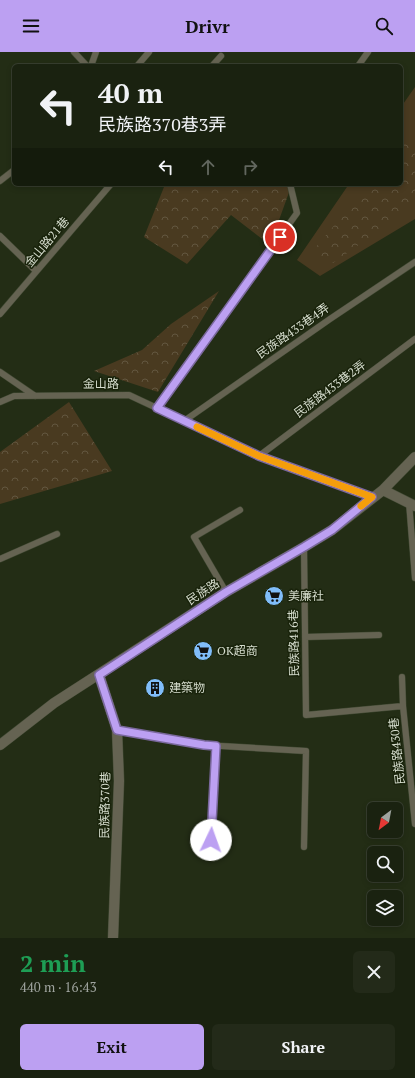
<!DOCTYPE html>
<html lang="en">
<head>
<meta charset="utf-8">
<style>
  body { margin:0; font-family:"PT Serif","Noto Sans TC",serif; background:#232a19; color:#f1f3f6; height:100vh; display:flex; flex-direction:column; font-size:15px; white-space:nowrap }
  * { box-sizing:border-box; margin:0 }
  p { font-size:13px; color:#9fa49f }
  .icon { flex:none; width:22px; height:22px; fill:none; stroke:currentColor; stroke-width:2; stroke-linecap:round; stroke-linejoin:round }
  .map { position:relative; height:886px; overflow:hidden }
  .details { display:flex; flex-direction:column; background:#1a2210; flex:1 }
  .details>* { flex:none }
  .hud { position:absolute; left:12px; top:12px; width:391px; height:122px; border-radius:6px; box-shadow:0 2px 6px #0003,0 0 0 1px #383f30; background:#1a2210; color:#f1f3f6; overflow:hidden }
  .needle { width:26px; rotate:212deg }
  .buttons { position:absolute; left:367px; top:750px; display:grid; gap:8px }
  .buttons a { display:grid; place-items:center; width:36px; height:36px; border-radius:6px; background:#1a2210; box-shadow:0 2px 6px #0003,0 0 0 1px #383f30; font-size:20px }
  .pin { position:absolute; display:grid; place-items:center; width:34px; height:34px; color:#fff; margin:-17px; border:2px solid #fff; border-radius:50%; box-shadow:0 1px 4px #0007 }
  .me { position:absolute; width:44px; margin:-22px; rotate:3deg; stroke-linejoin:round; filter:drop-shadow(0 0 3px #0008) }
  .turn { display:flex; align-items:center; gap:14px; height:84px; padding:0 20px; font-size:18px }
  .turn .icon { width:52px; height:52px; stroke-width:2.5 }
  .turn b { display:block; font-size:28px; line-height:34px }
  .lanes { display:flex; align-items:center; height:38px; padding:0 20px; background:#0003; justify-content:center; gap:20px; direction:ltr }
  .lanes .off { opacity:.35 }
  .round { display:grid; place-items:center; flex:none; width:42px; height:42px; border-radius:6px; background:#232a19 }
  .head { display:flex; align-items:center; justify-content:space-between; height:68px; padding:0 20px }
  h1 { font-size:24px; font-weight:700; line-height:30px; color:#1e9e55 }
  .action { display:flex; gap:8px; margin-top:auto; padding:8px 20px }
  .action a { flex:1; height:46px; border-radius:6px; background:#bca0f2; color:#111; font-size:16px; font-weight:700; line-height:46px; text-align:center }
  .action a+a { background:#232a19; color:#f1f3f6 }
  header { display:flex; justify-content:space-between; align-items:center; height:52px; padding:0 20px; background:#bca0f2; color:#111; font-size:18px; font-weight:700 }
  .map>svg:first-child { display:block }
  .green { fill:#493a20 }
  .forest { fill:url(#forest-crowns) }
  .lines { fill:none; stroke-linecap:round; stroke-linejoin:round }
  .service-casing { stroke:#404933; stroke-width:7 }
  .minor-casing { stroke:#404933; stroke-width:11 }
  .service { stroke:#656352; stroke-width:6 }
  .minor { stroke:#656352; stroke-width:10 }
  .route-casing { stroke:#7a689d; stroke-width:10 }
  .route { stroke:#bca0f2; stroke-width:7 }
  .slow { stroke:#f59e0b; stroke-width:7 }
  .labels { text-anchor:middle; stroke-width:3; stroke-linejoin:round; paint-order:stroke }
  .street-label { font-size:12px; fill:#d6ddce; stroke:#19230b }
  .poi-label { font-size:12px; fill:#d6ddce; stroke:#19230b; text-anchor:start }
</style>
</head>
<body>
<header><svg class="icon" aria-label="menu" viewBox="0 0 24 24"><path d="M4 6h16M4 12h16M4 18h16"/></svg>Drivr<svg class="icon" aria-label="search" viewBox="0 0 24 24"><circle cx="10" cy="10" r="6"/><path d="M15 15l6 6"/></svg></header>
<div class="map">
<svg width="415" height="886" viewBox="0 0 415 886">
  <defs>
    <pattern id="forest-crowns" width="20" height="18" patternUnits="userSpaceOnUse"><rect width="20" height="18" fill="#493a20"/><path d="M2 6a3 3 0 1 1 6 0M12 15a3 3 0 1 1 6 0" fill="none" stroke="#62563f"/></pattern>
  </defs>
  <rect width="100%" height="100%" fill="#232d15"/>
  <path class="green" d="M415,35V167L320,224L297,208L349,132H401V55Z"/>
  <path class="forest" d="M407,87L415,89V153L333,211L311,201L369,132H401V94Z
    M181,132H292L270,193L231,163L187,212L144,185L164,135Z
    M219,239L158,340L94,319L142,298L171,272Z
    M69,350L112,419L0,452V400Z"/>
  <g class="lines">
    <defs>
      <path id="service" d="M74,0L87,14
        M91,14L96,0
        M137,14L149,0
        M212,14L221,4
        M358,14L368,0
        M0,129L14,118
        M0,184L36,219
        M0,262L111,132
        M0,320L35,344
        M0,350L14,344L129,343L259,404L372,445
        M157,356L297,161L290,132
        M184,369L330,267L415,210
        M259,404L415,287
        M409,450L415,526
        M304,495L306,663L403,654
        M0,507L57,482
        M226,540L194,485L240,458
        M305,585L379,583
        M402,625L403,654L415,772
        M117,678L204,693L306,699L304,795
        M211,803L216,694"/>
      <path id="minor" d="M383,438L415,454
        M99,623L117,678L119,729L113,886
        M0,693L54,651L226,540L304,495L332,478L383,438L415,405"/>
    </defs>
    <use href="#service" class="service-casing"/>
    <use href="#minor" class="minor-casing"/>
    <use href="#service" class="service"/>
    <use href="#minor" class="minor"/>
  </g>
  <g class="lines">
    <defs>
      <path id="route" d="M211,788L216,694L204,693L117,678L99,623L226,540L304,495L332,478L372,445L259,404L157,356L280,185"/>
    </defs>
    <use href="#route" class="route-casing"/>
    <use href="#route" class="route"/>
    <path class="slow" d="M197,375L259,404L372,445L361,454"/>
  </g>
  <defs>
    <symbol id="supermarket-disc" viewBox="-11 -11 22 22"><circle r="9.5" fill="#80bdfa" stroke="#19230b"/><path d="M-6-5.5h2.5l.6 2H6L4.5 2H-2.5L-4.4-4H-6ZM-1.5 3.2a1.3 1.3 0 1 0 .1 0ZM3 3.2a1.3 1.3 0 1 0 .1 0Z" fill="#111"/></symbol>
    <symbol id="building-disc" viewBox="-11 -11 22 22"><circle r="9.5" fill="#80bdfa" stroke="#19230b"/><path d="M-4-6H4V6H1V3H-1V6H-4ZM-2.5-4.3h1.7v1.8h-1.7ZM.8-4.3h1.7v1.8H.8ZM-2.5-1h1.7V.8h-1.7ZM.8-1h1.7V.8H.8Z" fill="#111"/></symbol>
  </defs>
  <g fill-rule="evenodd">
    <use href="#supermarket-disc" x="263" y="533" width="22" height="22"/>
    <use href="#supermarket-disc" x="192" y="588" width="22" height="22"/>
    <use href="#building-disc" x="144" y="625" width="22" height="22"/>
  </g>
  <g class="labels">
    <g class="street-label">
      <text transform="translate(47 190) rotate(-50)" y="4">金山路21巷</text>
      <text transform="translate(293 279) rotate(-35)" y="4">民族路433巷4弄</text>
      <text x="101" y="336">金山路</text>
      <text transform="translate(330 337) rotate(-37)" y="4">民族路433巷2弄</text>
      <text transform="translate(203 540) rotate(-33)" y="4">民族路</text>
      <text transform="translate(294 591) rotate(-91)" y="4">民族路416巷</text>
      <text transform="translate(397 699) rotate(-96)" y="4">民族路430巷</text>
      <text transform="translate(105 753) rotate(-89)" y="4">民族路370巷</text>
    </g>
    <g class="poi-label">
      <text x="288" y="548">美廉社</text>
      <text x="217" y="603">OK超商</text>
      <text x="169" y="640">建築物</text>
    </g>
  </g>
</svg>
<div class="buttons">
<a><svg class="needle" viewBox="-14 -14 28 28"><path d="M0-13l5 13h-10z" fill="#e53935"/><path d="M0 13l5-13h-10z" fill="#9fa49f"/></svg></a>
<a><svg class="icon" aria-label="search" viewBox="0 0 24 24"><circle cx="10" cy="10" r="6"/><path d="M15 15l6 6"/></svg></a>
<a><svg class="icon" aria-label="layers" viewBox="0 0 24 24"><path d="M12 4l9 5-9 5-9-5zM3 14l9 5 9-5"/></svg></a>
</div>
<div class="pin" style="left:280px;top:185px;background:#d93025"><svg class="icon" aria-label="arrive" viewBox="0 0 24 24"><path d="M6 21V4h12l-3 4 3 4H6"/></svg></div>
<svg class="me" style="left:211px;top:788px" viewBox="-20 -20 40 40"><circle r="19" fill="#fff"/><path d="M0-13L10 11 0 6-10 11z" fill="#bca0f2"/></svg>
<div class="hud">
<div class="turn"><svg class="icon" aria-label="left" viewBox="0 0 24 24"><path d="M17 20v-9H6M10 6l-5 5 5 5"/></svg><div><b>40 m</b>民族路370巷3弄</div></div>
<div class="lanes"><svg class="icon" aria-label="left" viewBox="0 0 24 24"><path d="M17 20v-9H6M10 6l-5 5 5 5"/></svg><svg class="icon off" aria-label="ahead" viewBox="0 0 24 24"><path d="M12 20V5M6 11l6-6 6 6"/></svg><svg class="icon off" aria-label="right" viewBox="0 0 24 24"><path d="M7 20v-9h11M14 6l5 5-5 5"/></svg></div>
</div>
</div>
<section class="details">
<div class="head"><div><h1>2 min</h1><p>440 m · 16:43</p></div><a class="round"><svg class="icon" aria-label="close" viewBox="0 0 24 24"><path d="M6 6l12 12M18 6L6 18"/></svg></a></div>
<div class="action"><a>Exit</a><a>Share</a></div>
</section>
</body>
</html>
